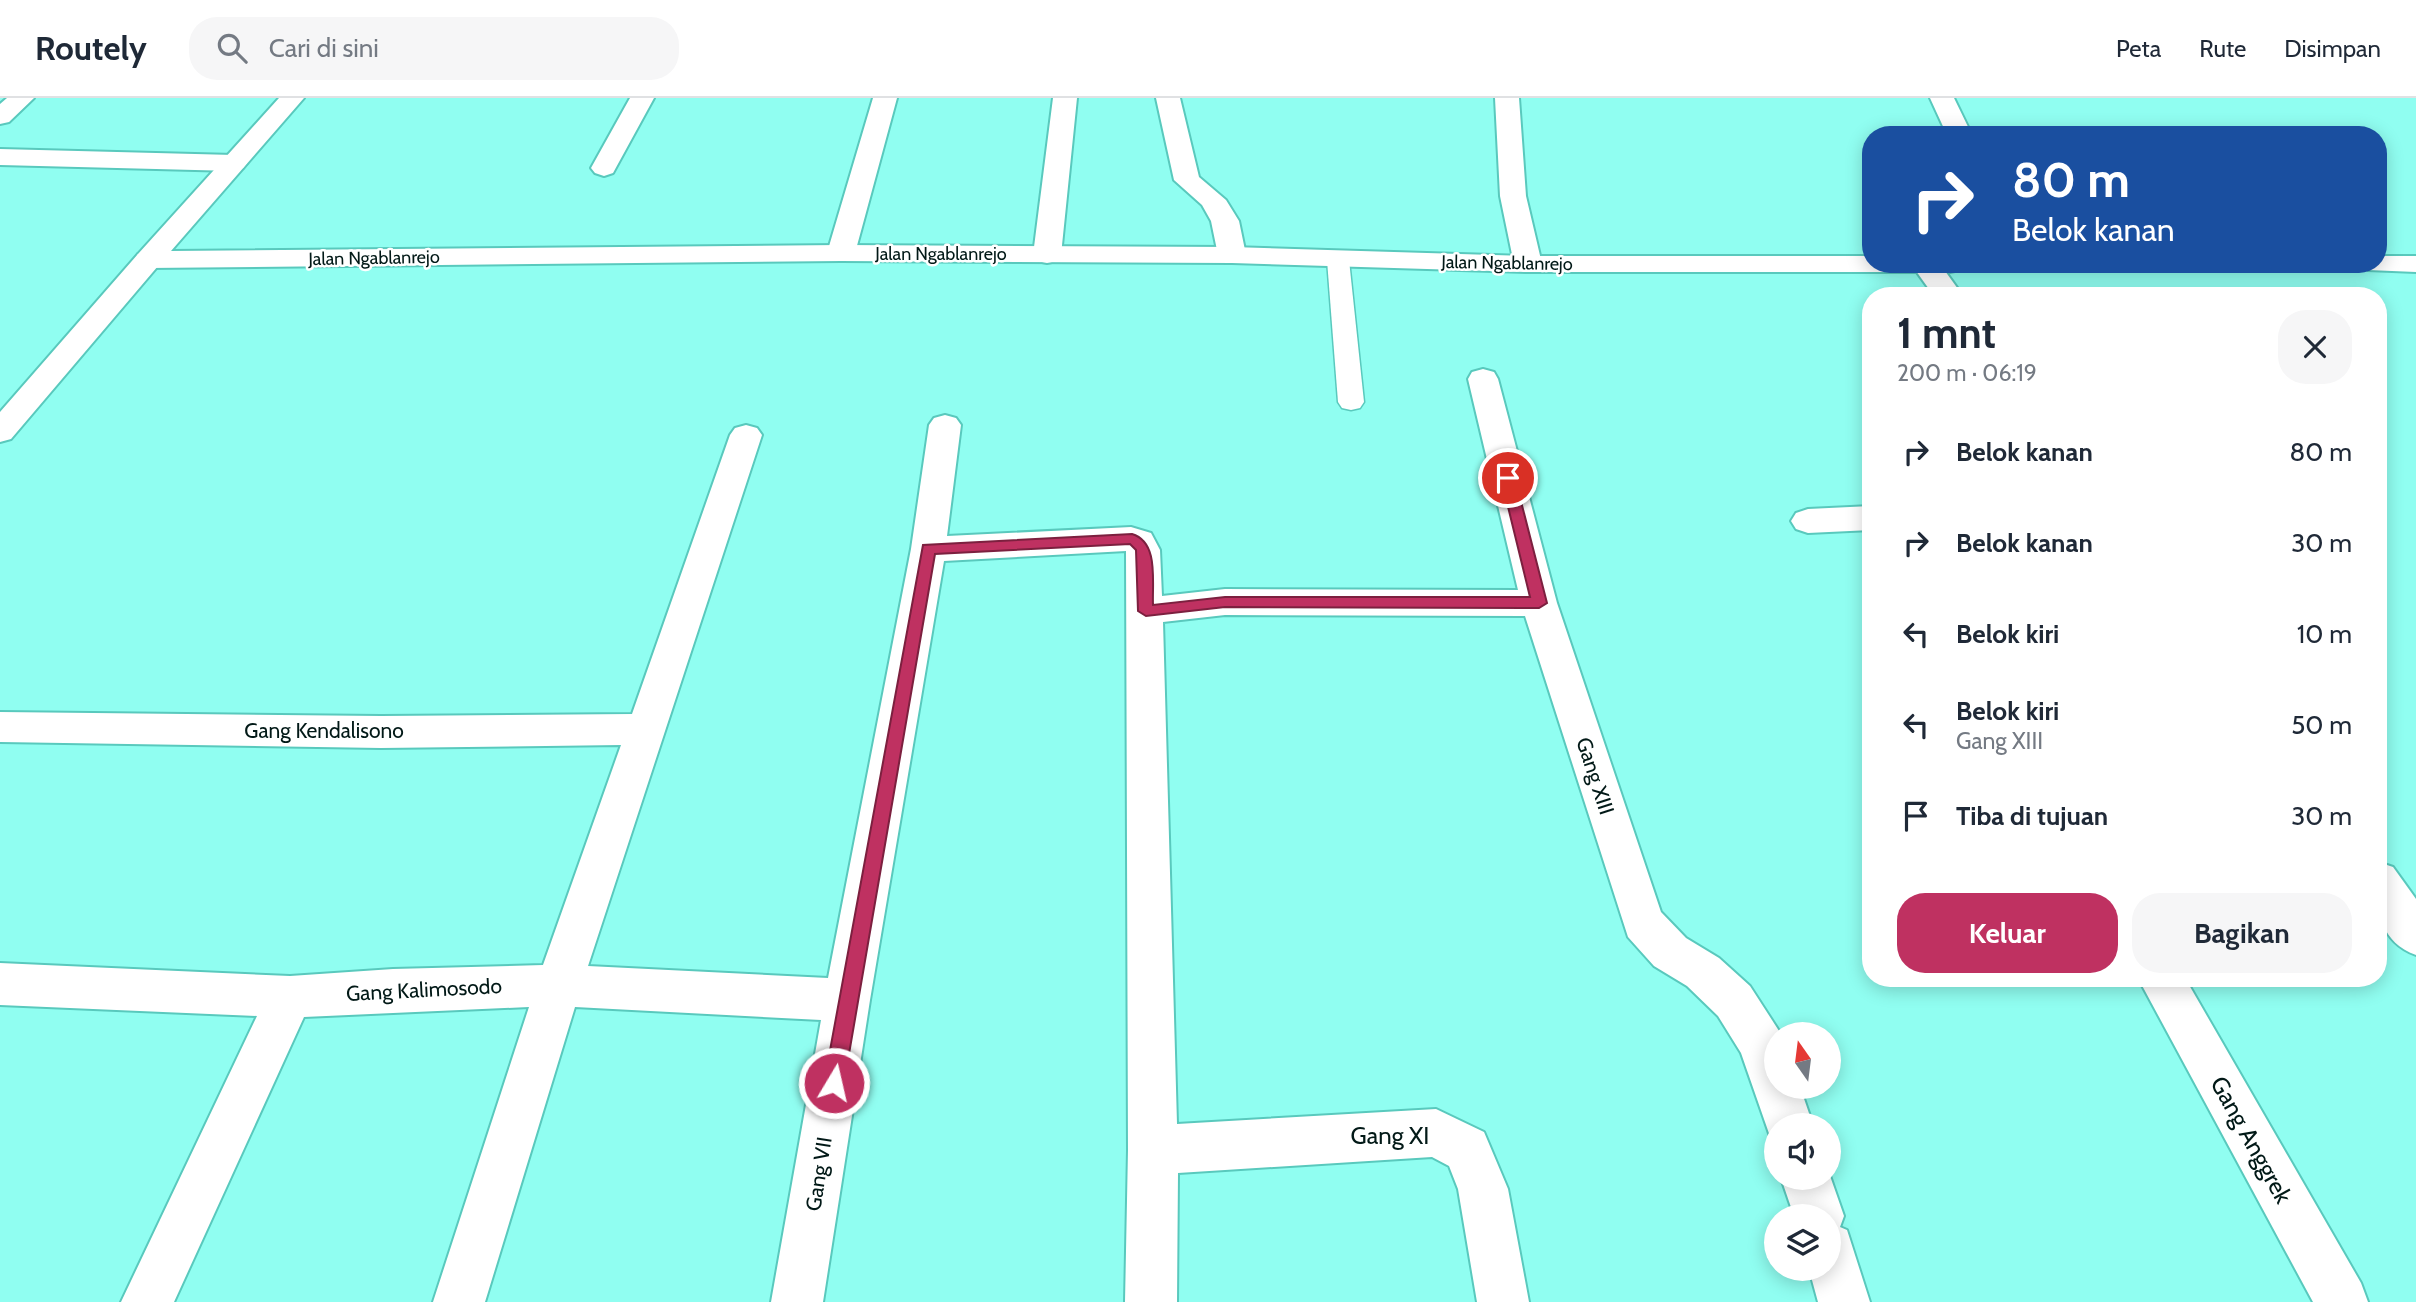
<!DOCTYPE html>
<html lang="id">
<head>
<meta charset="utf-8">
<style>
  body { margin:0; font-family:Cabin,sans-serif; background:#f6f6f7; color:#1f2937; height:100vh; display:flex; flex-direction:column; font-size:26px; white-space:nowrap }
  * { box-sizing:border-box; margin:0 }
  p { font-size:23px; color:#747a83 }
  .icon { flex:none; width:38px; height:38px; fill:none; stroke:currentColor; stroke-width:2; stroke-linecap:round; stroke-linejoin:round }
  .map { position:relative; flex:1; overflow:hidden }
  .sheet { position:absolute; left:1862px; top:189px; width:525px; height:700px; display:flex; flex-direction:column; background:#fff; border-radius:28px; box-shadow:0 4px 18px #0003 }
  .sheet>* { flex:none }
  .banner { position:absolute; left:1862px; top:28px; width:525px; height:147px; border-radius:28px; box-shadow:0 4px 18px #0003; background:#1a4fa0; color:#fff; overflow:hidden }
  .needle { width:46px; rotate:346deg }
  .controls { position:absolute; left:1764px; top:924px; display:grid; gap:14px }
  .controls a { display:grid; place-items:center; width:77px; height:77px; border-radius:50%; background:#fff; box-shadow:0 4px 18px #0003; font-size:35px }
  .pin { position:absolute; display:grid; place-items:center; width:60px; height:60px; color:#fff; margin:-30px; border:4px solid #fff; border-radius:50%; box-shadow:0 2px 7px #0007 }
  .me { position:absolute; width:77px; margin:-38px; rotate:9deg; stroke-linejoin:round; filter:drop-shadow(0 0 5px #0008) }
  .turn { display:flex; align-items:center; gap:24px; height:147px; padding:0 35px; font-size:32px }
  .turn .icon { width:91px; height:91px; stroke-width:2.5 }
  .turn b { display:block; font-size:49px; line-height:60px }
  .round { display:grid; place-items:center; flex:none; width:74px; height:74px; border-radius:28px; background:#f6f6f7 }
  .overview { display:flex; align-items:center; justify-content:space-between; height:119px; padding:0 35px }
  h1 { font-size:42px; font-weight:800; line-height:52px }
  .primary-button { display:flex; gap:14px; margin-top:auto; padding:14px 35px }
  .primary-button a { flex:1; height:80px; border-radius:28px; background:#bf3161; color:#fff; font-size:28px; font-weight:800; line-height:80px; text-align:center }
  .primary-button a+a { background:#f6f6f7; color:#1f2937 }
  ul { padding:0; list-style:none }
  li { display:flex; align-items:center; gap:21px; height:91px; padding:0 35px }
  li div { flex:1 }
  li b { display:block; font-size:26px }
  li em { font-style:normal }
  header { display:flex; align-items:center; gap:42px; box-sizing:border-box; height:98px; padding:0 35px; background:#fff; border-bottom:2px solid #e0e1e3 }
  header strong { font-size:33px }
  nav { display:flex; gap:38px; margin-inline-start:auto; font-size:24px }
  .search { width:490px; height:63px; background:#f6f6f7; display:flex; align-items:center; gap:18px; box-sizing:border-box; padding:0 24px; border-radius:28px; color:#747a83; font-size:26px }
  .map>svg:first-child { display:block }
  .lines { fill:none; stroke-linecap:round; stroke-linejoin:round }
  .service-casing { stroke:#59c9bd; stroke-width:3 }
  .minor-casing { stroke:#59c9bd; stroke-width:4 }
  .tertiary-casing { stroke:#59c9bd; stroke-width:4 }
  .service { fill:#fff; fill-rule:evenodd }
  .minor { fill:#fff; fill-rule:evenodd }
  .tertiary { fill:#fff; fill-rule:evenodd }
  .route { fill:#bf3161; stroke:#7c203f; stroke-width:2 }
  .labels { text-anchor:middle; stroke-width:5; stroke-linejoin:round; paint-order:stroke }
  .far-street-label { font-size:18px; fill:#021917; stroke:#fff }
  .street-label { font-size:21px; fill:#021917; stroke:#fff }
  .near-street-label { font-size:24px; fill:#021917; stroke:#fff }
</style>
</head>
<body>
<header>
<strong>Routely</strong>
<div class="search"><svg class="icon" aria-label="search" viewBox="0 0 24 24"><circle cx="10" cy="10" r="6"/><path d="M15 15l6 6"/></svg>Cari di sini</div>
<nav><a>Peta</a><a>Rute</a><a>Disimpan</a></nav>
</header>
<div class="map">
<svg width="2416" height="1204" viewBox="0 0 2416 1204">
  <rect width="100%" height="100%" fill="#90fef1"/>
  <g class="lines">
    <defs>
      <path id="service" d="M1338,155L1346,157L1349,162L1364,304L1360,310L1351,312L1342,310L1338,304L1327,162L1330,157Z"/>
      <path id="minor" d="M7,0H34L9,24L0,26V6Z
        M630,0H654L613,75L604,78L595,75L591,70Z
        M873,0H897L855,155L851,161L841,163L831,161L827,155Z
        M1053,0H1077L1061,157L1057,163L1047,165L1037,163L1033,157Z
        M1156,0H1180L1199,79L1226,102L1239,123L1246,157L1242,163L1232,165L1222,163L1218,157L1211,123L1202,107L1174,82Z
        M1495,0H1519L1526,98L1542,166L1538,172L1528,174L1518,172L1514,166L1500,98Z
        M1930,0H1954L1972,37H1947Z
        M0,51L234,57L243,60L247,65L243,70L234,73L0,67Z
        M148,154L158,156L162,162L158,168L11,341L0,344V314L138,156Z
        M1911,166H1940L1963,198H1934Z
        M1483,271L1494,274L1498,281L1557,505L1661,814L1686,840L1719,860L1750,888L1781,936H1776V989H1800L1813,1027H1776V1046L1772,1044L1741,955L1718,918L1687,888L1654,868L1628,839L1525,518L1225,517L1163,524L1177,1026L1436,1011L1484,1034L1508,1091L1529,1204H1477L1458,1091L1449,1068L1432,1059L1178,1075L1177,1204H1125L1128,1052L1126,453L944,463L870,902L823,1204H771L821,922L575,909L485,1204H433L529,909L304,919L174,1204H121L257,918L0,907V865L290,878L393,871L543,867L621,647L381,650L0,644V614L381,618L632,616L730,337L735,330L746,327L757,330L762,337L588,868L828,880L911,451L929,327L934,320L945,317L956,320L961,327L947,438L1131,429L1151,435L1160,452L1162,498L1225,491L1518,492L1468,281L1472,274Z
        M1871,408V432L1808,435L1796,431L1791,423L1796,415L1808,411Z
        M2378,764L2393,769L2416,801V857C2373,841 2378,802 2378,764Z
        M2138,880H2185L2361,1185L2368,1204H2313Z
        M1829,1075L1844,1118L1840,1129L1847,1132L1870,1204H1818L1809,1171H1829V1118H1794L1781,1080H1829Z"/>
      <path id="tertiary" d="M279,0H304L171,153L841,147L1232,149L1528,158H1871V166H1964L1960,172L1950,174H1528L1232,165L841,163L148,170L138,168L134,162L138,156Z
        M2378,158H2416V174L2368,172L2364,166H2378Z"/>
    </defs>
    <use href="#service" class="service-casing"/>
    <use href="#minor" class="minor-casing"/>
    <use href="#tertiary" class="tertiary-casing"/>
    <use href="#service" class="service"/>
    <use href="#minor" class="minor"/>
    <use href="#tertiary" class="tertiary"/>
  </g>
  <path class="route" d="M1508,376L1515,380L1547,505L1539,510L1225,509L1146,518L1138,513L1136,452L1130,446L935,456L844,985L841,991L834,994L827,991L824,985L923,447L1132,436C1159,444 1152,483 1153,507L1225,499H1530L1501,380Z"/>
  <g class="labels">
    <g class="far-street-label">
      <text x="941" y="162">Jalan Ngablanrejo</text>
      <text transform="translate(374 160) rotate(-1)" y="6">Jalan Ngablanrejo</text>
      <text transform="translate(1507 165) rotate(1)" y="6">Jalan Ngablanrejo</text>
    </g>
    <g class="street-label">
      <text x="324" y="640">Gang Kendalisono</text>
      <text transform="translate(1595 678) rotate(72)" y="7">Gang XIII</text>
      <text transform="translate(424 892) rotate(-3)" y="7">Gang Kalimosodo</text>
      <text transform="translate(819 1076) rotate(-81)" y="7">Gang VII</text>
    </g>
    <g class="near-street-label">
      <text x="1390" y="1046">Gang XI</text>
      <text transform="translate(2251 1042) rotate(61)" y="8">Gang Anggrek</text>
    </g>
  </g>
</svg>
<div class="controls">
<a><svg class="needle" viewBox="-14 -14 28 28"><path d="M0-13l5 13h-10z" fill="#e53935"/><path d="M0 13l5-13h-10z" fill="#747a83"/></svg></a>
<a><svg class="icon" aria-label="sound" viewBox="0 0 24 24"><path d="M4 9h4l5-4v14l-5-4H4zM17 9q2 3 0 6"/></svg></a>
<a><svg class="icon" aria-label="layers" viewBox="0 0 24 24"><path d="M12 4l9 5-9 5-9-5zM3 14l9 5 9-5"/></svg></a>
</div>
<div class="pin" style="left:1508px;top:380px;background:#d93025"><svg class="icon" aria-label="arrive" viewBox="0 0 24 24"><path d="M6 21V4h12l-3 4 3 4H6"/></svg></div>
<svg class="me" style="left:834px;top:985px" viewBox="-20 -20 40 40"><circle r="17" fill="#bf3161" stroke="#fff" stroke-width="3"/><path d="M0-11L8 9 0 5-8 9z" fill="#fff"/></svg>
<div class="banner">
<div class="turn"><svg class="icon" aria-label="right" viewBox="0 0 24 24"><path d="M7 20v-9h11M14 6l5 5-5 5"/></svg><div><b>80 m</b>Belok kanan</div></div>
</div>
<section class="sheet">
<div class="overview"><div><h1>1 mnt</h1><p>200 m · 06:19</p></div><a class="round"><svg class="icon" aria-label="close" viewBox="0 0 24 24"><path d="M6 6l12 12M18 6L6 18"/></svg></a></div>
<ul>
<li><svg class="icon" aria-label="right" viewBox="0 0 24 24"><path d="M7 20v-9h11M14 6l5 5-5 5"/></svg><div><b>Belok kanan</b></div><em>80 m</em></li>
<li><svg class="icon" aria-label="right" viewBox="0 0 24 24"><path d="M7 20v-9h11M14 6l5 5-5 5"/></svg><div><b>Belok kanan</b></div><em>30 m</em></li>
<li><svg class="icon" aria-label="left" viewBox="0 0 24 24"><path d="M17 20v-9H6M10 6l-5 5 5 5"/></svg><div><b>Belok kiri</b></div><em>10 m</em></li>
<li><svg class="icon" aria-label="left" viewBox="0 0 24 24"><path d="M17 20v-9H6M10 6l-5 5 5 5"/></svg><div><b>Belok kiri</b><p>Gang XIII</p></div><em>50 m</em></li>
<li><svg class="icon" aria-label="arrive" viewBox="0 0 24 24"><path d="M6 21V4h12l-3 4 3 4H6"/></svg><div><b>Tiba di tujuan</b></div><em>30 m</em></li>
</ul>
<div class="primary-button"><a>Keluar</a><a>Bagikan</a></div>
</section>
</div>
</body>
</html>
